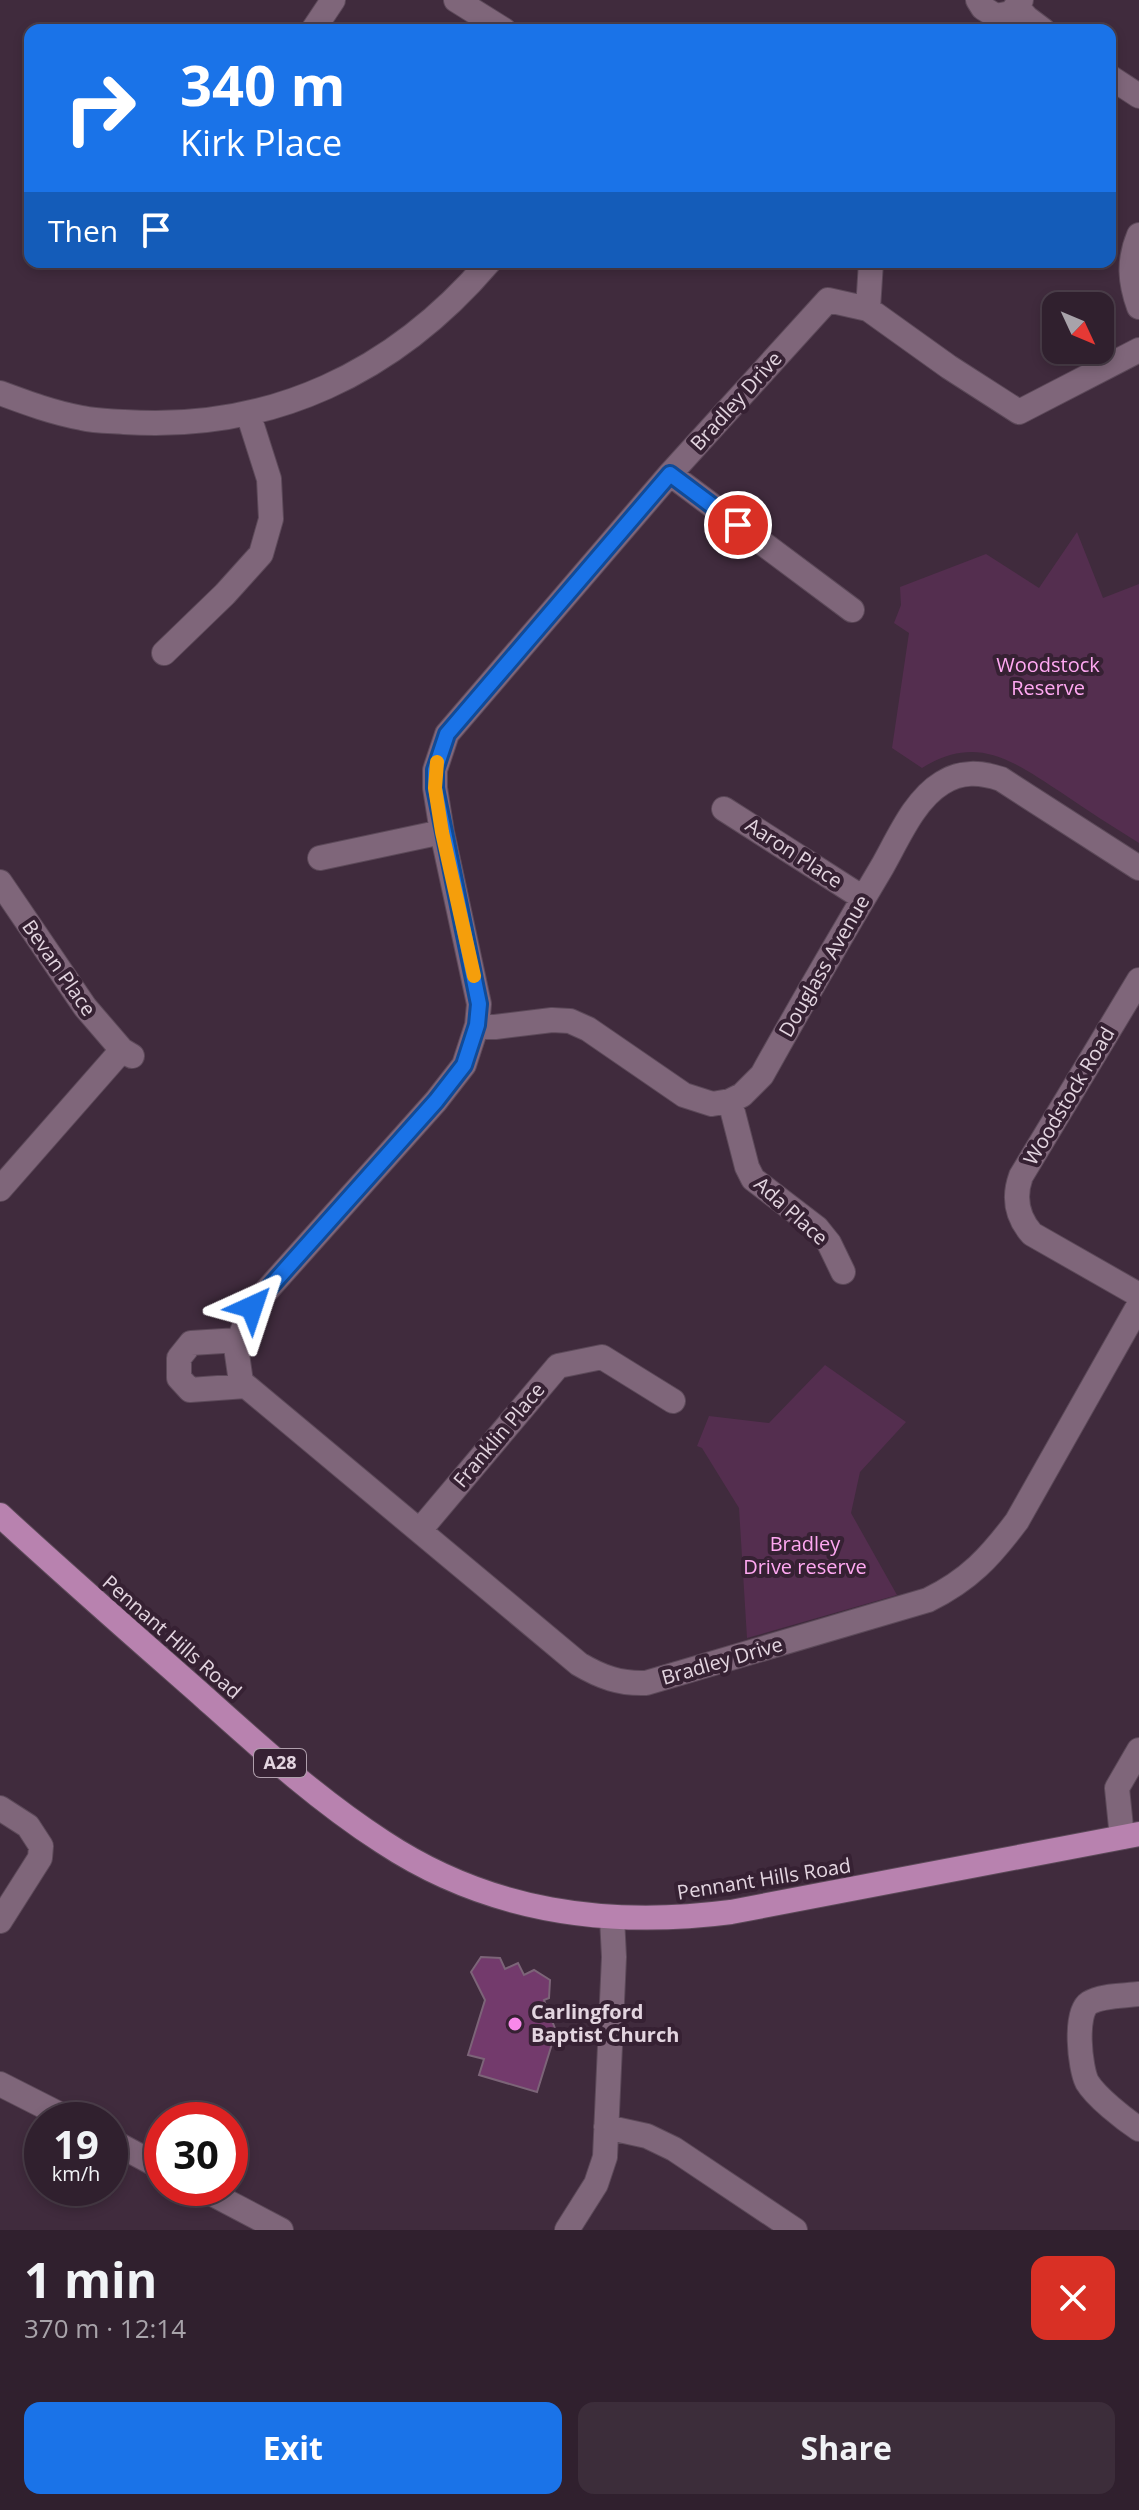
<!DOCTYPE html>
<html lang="en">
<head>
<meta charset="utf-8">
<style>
  body { margin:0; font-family:"Open Sans",sans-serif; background:#3c2d3a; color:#f1f3f6; height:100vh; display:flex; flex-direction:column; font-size:30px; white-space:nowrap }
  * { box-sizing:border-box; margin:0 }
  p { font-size:26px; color:#a8a3aa }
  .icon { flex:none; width:44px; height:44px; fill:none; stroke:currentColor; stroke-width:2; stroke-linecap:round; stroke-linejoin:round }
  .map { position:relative; height:2230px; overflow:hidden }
  .sheet { display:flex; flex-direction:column; background:#30202e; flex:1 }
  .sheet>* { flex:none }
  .top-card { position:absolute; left:24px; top:24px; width:1092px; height:244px; border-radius:16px; box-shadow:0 4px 12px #0003,0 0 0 2px #4b3e4a; background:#1a73e8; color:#fff; overflow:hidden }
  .needle { width:52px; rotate:134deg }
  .buttons { position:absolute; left:1042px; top:292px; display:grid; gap:16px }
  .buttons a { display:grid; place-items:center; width:72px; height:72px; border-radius:16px; background:#30202e; box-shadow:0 4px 12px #0003,0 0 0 2px #4b3e4a; font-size:40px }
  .speed { position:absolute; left:24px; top:2102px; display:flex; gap:16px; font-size:40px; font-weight:700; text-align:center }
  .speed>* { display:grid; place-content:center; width:104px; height:104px; border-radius:50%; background:#30202e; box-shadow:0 4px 12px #0003,0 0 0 2px #4b3e4a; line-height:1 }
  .speed small { font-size:20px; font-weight:400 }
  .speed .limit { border:12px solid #d22; background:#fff; color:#111 }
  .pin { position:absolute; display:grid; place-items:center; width:68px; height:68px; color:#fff; margin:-34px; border:4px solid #fff; border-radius:50%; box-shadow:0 2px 8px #0007 }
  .me { position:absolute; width:88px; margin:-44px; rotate:42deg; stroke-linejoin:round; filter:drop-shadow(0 0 6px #0008) }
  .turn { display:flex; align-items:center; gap:28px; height:168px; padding:0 24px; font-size:36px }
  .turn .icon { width:104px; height:104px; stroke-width:2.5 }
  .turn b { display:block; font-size:56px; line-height:68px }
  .then { display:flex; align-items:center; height:76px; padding:0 24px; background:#0003; gap:16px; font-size:30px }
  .round { display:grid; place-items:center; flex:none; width:84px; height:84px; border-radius:16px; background:#3c2d3a }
  .head { display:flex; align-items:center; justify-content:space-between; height:136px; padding:0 24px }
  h1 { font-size:48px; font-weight:700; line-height:60px }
  .cta { display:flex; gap:16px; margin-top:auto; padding:16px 24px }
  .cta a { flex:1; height:92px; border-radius:16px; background:#1a73e8; color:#fff; font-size:32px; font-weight:700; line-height:92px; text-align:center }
  .cta a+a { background:#3c2d3a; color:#f1f3f6 }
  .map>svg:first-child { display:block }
  .green { fill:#542e4f }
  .building { fill:#733a6c; stroke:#7c6478; stroke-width:2 }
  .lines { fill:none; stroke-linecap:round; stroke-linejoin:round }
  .street-casing { stroke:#5c4959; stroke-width:26 }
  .secondary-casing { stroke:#5c4959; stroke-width:26 }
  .highway-casing { stroke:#5c4959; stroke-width:26 }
  .street { stroke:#7f667a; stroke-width:24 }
  .secondary { stroke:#7f667a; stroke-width:24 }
  .highway { stroke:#b882af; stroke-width:24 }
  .route-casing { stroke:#114b97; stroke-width:20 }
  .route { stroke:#1a73e8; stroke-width:14 }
  .slow { stroke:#f59e0b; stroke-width:14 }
  .poi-dot { fill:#f888ea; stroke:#362133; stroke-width:3 }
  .labels { text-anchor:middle; stroke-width:8; stroke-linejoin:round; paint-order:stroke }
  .shield { fill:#362133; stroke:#af9fac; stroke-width:2 }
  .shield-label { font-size:18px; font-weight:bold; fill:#e3d5e0 }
  .street-label { font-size:20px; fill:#e3d5e0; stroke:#362133 }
  .park-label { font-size:20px; fill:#ffa8f2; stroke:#362133 }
  .poi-label { font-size:20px; font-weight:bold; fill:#e3d5e0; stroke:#362133; text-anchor:start }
</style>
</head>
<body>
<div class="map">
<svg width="1139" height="2230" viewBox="0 0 1139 2230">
  <rect width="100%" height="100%" fill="#402b3d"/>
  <path class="green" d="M1077,532L1103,598L1139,584V843C1113,827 1087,810 1062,793C1014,762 978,733 922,768L892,748L909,633L894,623L901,605L900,587L986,554L1039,588Z
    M825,1365L906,1422L860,1472L851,1513L897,1595L747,1638L739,1508L702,1448L697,1446L709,1416L769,1423Z"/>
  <path class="building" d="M481,1957L500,1958L505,1969L518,1963L524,1975L534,1970L550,1980L549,1998L544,2000L556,2031L537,2092L479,2075L484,2059L468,2055L485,2000L471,1972Z"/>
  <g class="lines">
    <defs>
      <path id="street" d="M456,0L504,30
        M313,30L333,0
        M1139,235C1128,261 1130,282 1139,307
        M868,309L871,262
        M1139,350L1019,412L949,367L868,309L828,300L670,474L447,734L435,770V788L442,832L479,1004L477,1025L464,1065L436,1101L252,1307L236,1347L241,1382L246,1386L579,1664C601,1677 620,1684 646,1683L928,1600C969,1580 990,1557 1017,1521L1139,1305
        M0,393C27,403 54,413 82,418C95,421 110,421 124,422C271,432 395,372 489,262
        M670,474L852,610
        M164,653L225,594L261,554L271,519L269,479L248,413
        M724,809L863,898
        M320,858L442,832
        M0,882L85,1007L122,1050L132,1056
        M1139,980L1021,1176C1013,1198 1017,1217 1032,1234L1139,1295
        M477,1025L495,1027L552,1020L570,1021L588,1029L684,1095L712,1104L730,1101L742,1095L762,1075C801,1005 841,936 882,867C898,839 914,800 942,783C961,771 980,772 1001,779L1139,868
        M730,1101L747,1167L753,1179L817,1228L829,1243L843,1272
        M0,1189L122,1050
        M239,1340L191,1343L179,1358V1378L190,1390L246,1386
        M420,1530L558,1366L602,1357L673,1401
        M0,1808L28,1826L41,1846L40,1858L0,1921
        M1122,1837L1117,1788L1139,1750
        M1139,1994C1124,1996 1102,1995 1089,2003C1074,2013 1080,2068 1087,2082C1096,2097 1124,2119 1139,2129
        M0,2084L71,2120
        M606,2127L647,2136L674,2149L795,2230
        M110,2140L162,2168
        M201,2188L281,2230
        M567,2230L596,2184L605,2157L614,1957L612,1918"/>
      <path id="secondary" d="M978,0L983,8L996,16L1011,13L1021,0
        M1017,7L1027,18L1043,30
        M1110,77L1139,96"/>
      <path id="highway" d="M0,1515C67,1577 136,1637 204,1697C261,1748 318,1800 383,1842C489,1912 607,1928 731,1912L1139,1834"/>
    </defs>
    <use href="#street" class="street-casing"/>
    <use href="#secondary" class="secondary-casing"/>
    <use href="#highway" class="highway-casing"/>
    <use href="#street" class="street"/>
    <use href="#secondary" class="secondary"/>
    <use href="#highway" class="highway"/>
  </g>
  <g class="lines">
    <defs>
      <path id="route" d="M252,1307L436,1101L464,1065L477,1025L479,1004L435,788V770L447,734L670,474L738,525"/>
    </defs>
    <use href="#route" class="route-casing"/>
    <use href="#route" class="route"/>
    <path class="slow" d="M437,762L435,788L442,832L474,976"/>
  </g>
  <circle class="poi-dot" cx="515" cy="2024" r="8"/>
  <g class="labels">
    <rect class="shield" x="254" y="1749" width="52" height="28" rx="6"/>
    <g class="shield-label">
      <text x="280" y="1769">A28</text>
    </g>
    <g class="street-label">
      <text transform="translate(736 401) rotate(-48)" y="7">Bradley Drive</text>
      <text transform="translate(794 853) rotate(33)" y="7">Aaron Place</text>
      <text transform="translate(824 966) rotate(-60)" y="7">Douglass Avenue</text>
      <text transform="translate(59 968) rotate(55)" y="7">Bevan Place</text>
      <text transform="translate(1069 1096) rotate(-59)" y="7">Woodstock Road</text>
      <text transform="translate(791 1211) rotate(42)" y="7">Ada Place</text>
      <text transform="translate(499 1435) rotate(-50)" y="7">Franklin Place</text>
      <text transform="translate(172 1637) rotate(41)" y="7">Pennant Hills Road</text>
      <text transform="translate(722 1661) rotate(-16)" y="7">Bradley Drive</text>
      <text transform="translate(764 1879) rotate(-9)" y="7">Pennant Hills Road</text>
    </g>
    <g class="park-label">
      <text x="1048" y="672">Woodstock<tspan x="1048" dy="23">Reserve</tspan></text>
      <text x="805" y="1551">Bradley<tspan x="805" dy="23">Drive reserve</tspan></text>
    </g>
    <g class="poi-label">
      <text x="531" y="2019">Carlingford<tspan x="531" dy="23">Baptist Church</tspan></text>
    </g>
  </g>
</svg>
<div class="buttons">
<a><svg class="needle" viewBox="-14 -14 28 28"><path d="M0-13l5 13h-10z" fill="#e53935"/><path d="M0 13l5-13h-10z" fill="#a8a3aa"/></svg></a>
</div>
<div class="speed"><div>19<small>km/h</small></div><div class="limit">30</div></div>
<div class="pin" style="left:738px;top:525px;background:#d93025"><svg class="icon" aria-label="arrive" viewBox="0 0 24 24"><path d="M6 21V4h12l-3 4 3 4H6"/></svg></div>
<svg class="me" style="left:252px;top:1307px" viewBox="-20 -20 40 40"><path d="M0-17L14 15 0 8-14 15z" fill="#1a73e8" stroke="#fff" stroke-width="4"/></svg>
<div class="top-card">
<div class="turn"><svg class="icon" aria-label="right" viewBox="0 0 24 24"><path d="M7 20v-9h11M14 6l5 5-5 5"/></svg><div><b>340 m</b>Kirk Place</div></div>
<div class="then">Then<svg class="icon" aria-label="arrive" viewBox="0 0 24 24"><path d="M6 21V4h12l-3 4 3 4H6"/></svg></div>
</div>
</div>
<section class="sheet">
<div class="head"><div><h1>1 min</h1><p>370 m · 12:14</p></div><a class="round" style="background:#d93025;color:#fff"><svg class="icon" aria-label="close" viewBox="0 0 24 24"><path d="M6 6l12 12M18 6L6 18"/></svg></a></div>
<div class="cta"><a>Exit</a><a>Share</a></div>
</section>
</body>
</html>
